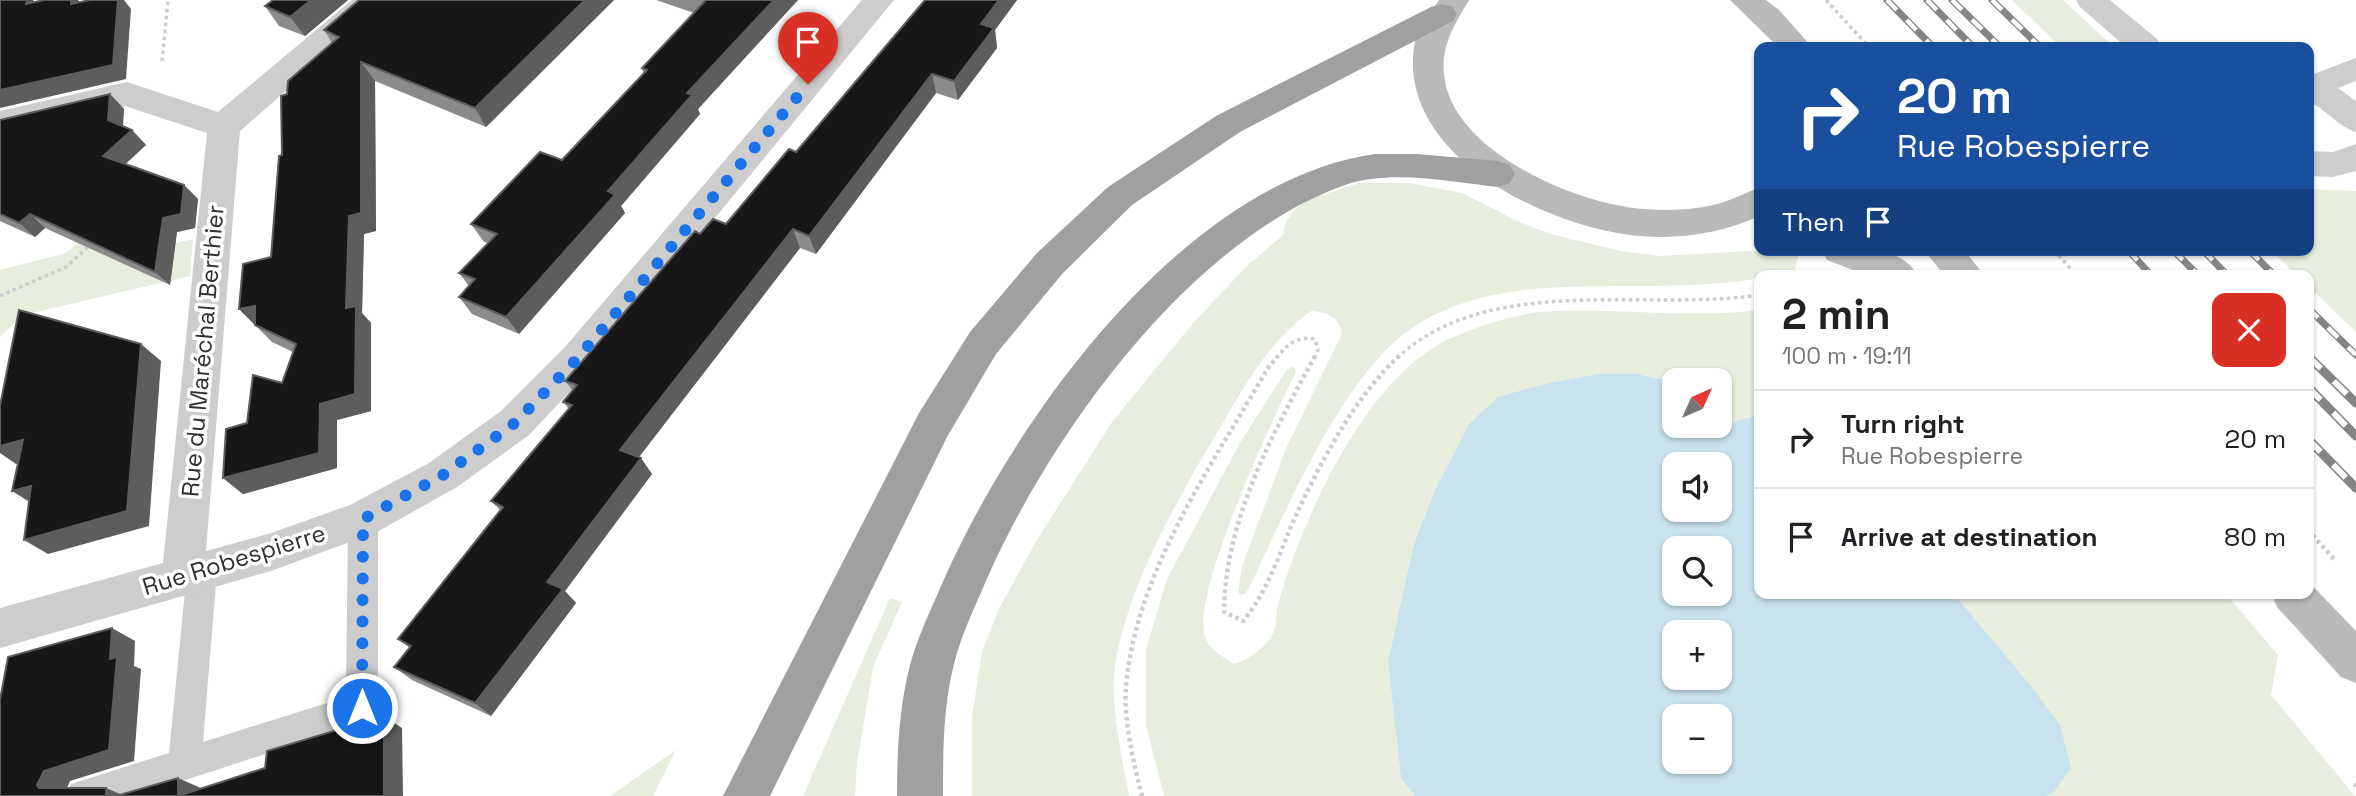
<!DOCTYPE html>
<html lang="en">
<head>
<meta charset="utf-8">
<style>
  body { margin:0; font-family:"Space Grotesk",sans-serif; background:#f2f2f2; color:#202124; height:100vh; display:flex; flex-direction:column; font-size:26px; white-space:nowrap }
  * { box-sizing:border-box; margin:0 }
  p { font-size:23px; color:#757577 }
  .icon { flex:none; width:38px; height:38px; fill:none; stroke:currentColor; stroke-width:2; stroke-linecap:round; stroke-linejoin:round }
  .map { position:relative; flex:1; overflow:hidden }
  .drawer { position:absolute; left:1754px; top:270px; width:560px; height:329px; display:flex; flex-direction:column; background:#fff; border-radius:14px; box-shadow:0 2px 5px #0004 }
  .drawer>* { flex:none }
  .hud { position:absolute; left:1754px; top:42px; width:560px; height:214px; border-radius:14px; box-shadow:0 2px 5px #0004; background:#1a4fa0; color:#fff; overflow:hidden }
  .needle { width:46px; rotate:45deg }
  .tools { position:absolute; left:1662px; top:368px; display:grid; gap:14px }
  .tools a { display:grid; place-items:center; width:70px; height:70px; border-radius:14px; background:#fff; box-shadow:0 2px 5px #0004; font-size:35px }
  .pin { position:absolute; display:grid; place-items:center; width:60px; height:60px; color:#fff; margin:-72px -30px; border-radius:50% 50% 50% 0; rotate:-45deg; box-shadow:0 0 7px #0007 }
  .pin .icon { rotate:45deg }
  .me { position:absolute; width:77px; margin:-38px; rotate:0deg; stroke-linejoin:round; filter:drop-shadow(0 0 5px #0008) }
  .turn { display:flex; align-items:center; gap:24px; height:147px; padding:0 28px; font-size:32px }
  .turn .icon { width:91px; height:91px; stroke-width:2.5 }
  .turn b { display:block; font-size:49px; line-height:60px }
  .then { display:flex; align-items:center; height:66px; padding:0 28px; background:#0003; gap:14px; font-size:26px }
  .round { display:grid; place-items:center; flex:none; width:74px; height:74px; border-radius:14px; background:#f2f2f2 }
  .head { display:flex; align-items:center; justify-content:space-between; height:119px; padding:0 28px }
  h1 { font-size:42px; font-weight:700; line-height:52px }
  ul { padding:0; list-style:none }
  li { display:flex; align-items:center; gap:21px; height:98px; padding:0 28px; border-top:2px solid #e0e0e0 }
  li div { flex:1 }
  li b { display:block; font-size:26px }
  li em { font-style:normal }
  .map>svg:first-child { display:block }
  .green { fill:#e7eedd }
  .water { fill:#c8e2ee; fill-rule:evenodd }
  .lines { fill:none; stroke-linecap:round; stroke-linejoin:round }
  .path-far1 { stroke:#cdcdcd; stroke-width:3.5; stroke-dasharray:3.5 3.5; stroke-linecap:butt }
  .path { stroke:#cdcdcd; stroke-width:4.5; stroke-dasharray:3.5 3.5; stroke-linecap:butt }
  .service { fill:#cdcdcd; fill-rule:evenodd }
  .minor { fill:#cdcdcd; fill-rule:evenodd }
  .secondary { fill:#bababa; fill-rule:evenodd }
  .trunk { fill:#a0a0a0; fill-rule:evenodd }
  .rail-far1-casing { stroke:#858585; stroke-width:7 }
  .rail-casing { stroke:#858585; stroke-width:9 }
  .rail-far1 { stroke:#fff; stroke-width:4.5; stroke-dasharray:14; stroke-linecap:butt }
  .rail { stroke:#fff; stroke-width:6; stroke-dasharray:18; stroke-linecap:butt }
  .wall { fill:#8b8b8b }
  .shaded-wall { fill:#5d5d5d }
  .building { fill:#171717; stroke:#5d5d5d; stroke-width:2 }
  .route { stroke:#1a73e8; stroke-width:12; stroke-dasharray:0 21.6 }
  .labels { text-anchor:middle; stroke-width:7; stroke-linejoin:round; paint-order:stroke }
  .street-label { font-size:24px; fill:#303030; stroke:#fff }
</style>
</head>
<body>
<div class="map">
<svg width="2356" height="796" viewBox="0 0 2356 796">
  <rect width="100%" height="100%" fill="#fff"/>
  <path class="green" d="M2012,0H2063L2114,47H2061Z
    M1359,183H1408L1462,193L1517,221L1550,234L1621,251L1660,256L1749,251L1798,256L1794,272L1759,275V278C1686,291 1619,283 1546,288C1501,291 1453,301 1415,326C1346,370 1287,507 1253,580L1246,593L1241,595L1238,592L1242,566L1287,446L1342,334C1340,317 1327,312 1311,311C1267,342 1242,390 1215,436C1174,506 1132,578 1116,659C1108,697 1122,757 1129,796H972V717L982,652L999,609L1035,543L1112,422L1194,322L1246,267L1283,235L1286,222L1295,209L1310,199Z
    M2308,189L2356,191V332L2308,286V275H2296L2271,250H2308Z
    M142,191L134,253L193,239L190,276L23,315L0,337V270L66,253Z
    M1759,310V415L1720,425V380L1675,382L1637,374L1469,424L1435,490L1413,545L1388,662L1401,779L1415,796H1164L1146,725V649L1167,579L1240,443L1285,372L1291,367L1295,368L1296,372C1275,414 1187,600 1206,639C1211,650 1224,658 1234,664C1250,659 1267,647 1274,631C1277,624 1276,613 1278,605C1281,593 1285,581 1289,569C1317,492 1372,375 1449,339C1480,325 1518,313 1552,311C1621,308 1690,319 1759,310Z
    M1953,593H2225L2278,655L2271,695L2355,796H2047L2054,792L2027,681Z
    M890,598L902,602L873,667L857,763L855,796H803Z
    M676,750L653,796H610Z"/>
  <path class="water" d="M1598,374H1637L1675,382V425L1713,427L1759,415V593H1953L2027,681L2060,725L2071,768L2054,792L2047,796H1415L1401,779L1388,662L1413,546L1435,490L1469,424L1498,397L1545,384ZM1675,464H1720V509H1675ZM1675,548H1720V593H1675ZM1675,632H1720V677H1675ZM1675,716H1720V761H1675Z"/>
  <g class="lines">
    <path class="path-far1" d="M1826,0L1869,47
      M162,61L168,0
      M2054,250L2076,275
      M0,296L66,267L90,245
      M1276,358C1288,344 1296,336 1315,339L1318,350L1314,358
      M1397,358C1489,272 1646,312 1759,295"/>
    <path class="path" d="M1315,356C1272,435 1225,520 1224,612L1243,621C1269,590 1280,551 1296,515C1322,460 1354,398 1399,356
      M2308,530L2334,559
      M2354,784L2356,786
      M1142,796C1134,765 1123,717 1126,686C1136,572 1212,465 1268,368L1278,356"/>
    <path class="service" d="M363,506L374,510L378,519V708L373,719L136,796H66L71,784L169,753L187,571L191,561L202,557L213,561L217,571L203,742L346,697L348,519L352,510Z"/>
    <path class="minor" d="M352,0H386L382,7L240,131L206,551L271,533L350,505L429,463L501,411L565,347L862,0H894L591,369L529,435L457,487L377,532L271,571L0,648V608L163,563L207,133L125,106L0,135V111L127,82L218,112Z
      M2076,0H2110L2157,39L2162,47H2126L2080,7Z
      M2356,58V81L2338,88L2356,101V132C2337,126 2326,109 2308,101V76Z
      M2356,144V171L2333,177L2308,176V151L2333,152Z"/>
    <path class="secondary" d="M1439,0H1469C1455,24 1441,45 1444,74C1450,151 1578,205 1644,209C1671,211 1699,210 1724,202C1736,198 1747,192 1759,188V216C1713,238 1656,242 1607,231C1522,213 1395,145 1415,41C1418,28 1431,12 1439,0Z
      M1730,0H1766L1779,10L1812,47H1778Z
      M1822,250C1853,250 1900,243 1917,275H1866L1827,260Z
      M1924,250H1964L1984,275H1944Z
      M2308,581L2356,631V683L2341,677L2277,607L2271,593H2308Z"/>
    <path class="trunk" d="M1442,4L1453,7L1457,14L1453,21L1240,132L1132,205L1063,273L996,354L947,437L770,796H723L919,413L970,332L1037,253L1108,187L1216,116L1431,7Z
      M1375,154H1416L1498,161L1510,165L1515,174L1510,183L1498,187C1450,182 1392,169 1345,185C1186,241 1042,445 980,595C970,617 960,640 954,664C943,707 943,752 943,796H897C897,752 899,708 910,665C917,638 930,612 941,586C1013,421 1182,182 1375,154Z"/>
    <defs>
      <path id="rail-far1" d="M1887,0L1933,47
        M1927,0L1973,47
        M1952,0L2000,47
        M1992,0L2040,47
        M2128,250L2151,275
        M2173,250L2198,275
        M2203,250L2227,275
        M2249,250L2274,275
        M2308,308L2356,355
        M2308,356L2310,358"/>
      <path id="rail" d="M2308,356L2356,403
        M2308,387L2356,436
        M2308,439L2356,488"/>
    </defs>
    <use href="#rail-far1" class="rail-far1-casing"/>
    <use href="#rail" class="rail-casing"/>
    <use href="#rail-far1" class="rail-far1"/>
    <use href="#rail" class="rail"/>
  </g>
  <path class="wall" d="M348,0L305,36L279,26L265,6Z
    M614,0L486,127L375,81L376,231L364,234L362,313L371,323V411L337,420V468L243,494L223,478L247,423L282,383L293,352L272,342L239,309L271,257L287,94L332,43L324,30Z
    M656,0H798L698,109L700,114L621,206L625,213L519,334L472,314L459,297L469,286L459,273L488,243L484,242L471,224L562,160L644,74L642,68L694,13Z
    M925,0H1017L995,30L997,48L958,100L936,93L816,254L800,248L639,457L652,474L565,591L576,603L491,716L412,680L394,667L410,648L398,639L500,510L491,501L569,409L563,402L573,391L565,381L700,234L726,224L796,152Z
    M110,94L124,109L123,127L132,130L146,145L125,164L184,185L198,199L195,228L177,232L170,285L45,228L35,237L0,221V120Z"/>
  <path class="shaded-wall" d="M27,0H33L42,9L26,4Z
    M71,0H78L86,9L71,4Z
    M118,0H124L131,9L126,79L0,108V90Z
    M311,0H348L305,36L290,17Z
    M585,0H614L486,127L475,108Z
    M774,0H798L698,109L700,114L621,206L625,213L519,334L506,317L687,93Z
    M999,0H1017L995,30L997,48L958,100L954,81L981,24Z
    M361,62L375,81L376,231L364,234L362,313L371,323V411L337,420V468L243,494L223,478L320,404L346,308L349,216Z
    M932,74L936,93L816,254L809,236Z
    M110,94L124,109L122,135L108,120Z
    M132,130L146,145L118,171L103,156Z
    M184,185L198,199L195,228L177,232L170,285L155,272L163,218Z
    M30,214L45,228L35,237L19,223Z
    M793,229L800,248L632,466L620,450Z
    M255,306L273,323L257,327L239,309Z
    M141,344L161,361L149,526L48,554L24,540Z
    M23,440L46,456L16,464L0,453V446Z
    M641,458L652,474L565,591L576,603L491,716L475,703L547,582Z
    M31,486L36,506L12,491Z
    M112,628L135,641L134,666L141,669L134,761L70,781L64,795L39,788L37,785L44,771L110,659Z
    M384,716L402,728L403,796H384Z
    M178,778L201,788L178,796Z
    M106,788L125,796H106Z"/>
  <path class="building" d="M0,0H27L26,4L44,0H71V4L90,0H118L113,65L0,90Z
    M273,0H311L290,17L265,6Z
    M359,0H585L475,108L361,62V213L349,216L346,308L356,306L355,394L320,404L319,453L223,478L226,429L247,423L253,375L282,383L296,344L255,325V306L239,309L243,264L271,257L279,156L282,155L281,96L287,94L288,81L339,37L324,30Z
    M706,0H774L687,93L692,95L608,191L615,195L506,317L459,297L475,279L459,273L497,234L471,224L540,152L562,160L647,70L642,68Z
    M925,0H999L981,24L994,28L954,81L932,74L809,236L793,229L620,450L641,458L547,582L563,589L475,703L394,667L411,646L398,639L503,507L491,501L572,405L563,402L577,385L565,381L695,231L700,234L713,219L726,224L789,149L796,152Z
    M110,94L108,120L132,130L103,156L184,185L181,214L163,218L155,272L30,214L19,223L0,214V120Z
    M19,310L141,344L127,511L24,540L31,486L12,491L23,440L0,446V406Z
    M112,628L110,659L117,657L109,750L44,771L37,785L39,788H106V796H0V700L8,657Z
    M384,716V796H178L265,768L267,751Z
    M178,778V796H116Z"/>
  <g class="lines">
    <path class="route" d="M362,708L363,519L443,475L515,423L578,358L808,84"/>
  </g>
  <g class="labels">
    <g class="street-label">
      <text transform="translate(203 351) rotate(-85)" y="8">Rue du Maréchal Berthier</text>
      <text transform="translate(234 560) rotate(-17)" y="8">Rue Robespierre</text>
    </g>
  </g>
</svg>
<div class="tools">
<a><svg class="needle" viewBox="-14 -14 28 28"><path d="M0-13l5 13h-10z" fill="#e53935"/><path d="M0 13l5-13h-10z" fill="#757577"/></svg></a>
<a><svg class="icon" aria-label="sound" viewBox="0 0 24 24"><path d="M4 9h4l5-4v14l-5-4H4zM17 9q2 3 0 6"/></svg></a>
<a><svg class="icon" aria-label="search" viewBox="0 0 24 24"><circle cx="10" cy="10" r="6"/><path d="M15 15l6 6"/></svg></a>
<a>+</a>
<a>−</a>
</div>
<div class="pin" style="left:808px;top:84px;background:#d93025"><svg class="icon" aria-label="arrive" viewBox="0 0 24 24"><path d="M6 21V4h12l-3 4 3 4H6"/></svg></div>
<svg class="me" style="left:362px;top:708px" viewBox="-20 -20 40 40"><circle r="17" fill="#1a73e8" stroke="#fff" stroke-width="3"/><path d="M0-11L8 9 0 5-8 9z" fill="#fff"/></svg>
<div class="hud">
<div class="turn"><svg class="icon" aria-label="right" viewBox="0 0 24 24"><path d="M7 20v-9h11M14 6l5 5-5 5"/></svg><div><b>20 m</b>Rue Robespierre</div></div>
<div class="then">Then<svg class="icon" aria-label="arrive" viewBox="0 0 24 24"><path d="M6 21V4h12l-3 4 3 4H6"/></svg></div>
</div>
<section class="drawer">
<div class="head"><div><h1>2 min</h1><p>100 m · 19:11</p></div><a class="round" style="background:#d93025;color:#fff"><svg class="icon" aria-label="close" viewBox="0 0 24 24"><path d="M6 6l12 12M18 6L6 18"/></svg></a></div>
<ul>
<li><svg class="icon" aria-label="right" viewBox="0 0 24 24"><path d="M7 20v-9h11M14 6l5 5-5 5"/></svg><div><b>Turn right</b><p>Rue Robespierre</p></div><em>20 m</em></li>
<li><svg class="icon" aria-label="arrive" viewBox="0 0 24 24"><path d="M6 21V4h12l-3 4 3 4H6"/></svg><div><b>Arrive at destination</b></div><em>80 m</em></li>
</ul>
</section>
</div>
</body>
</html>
